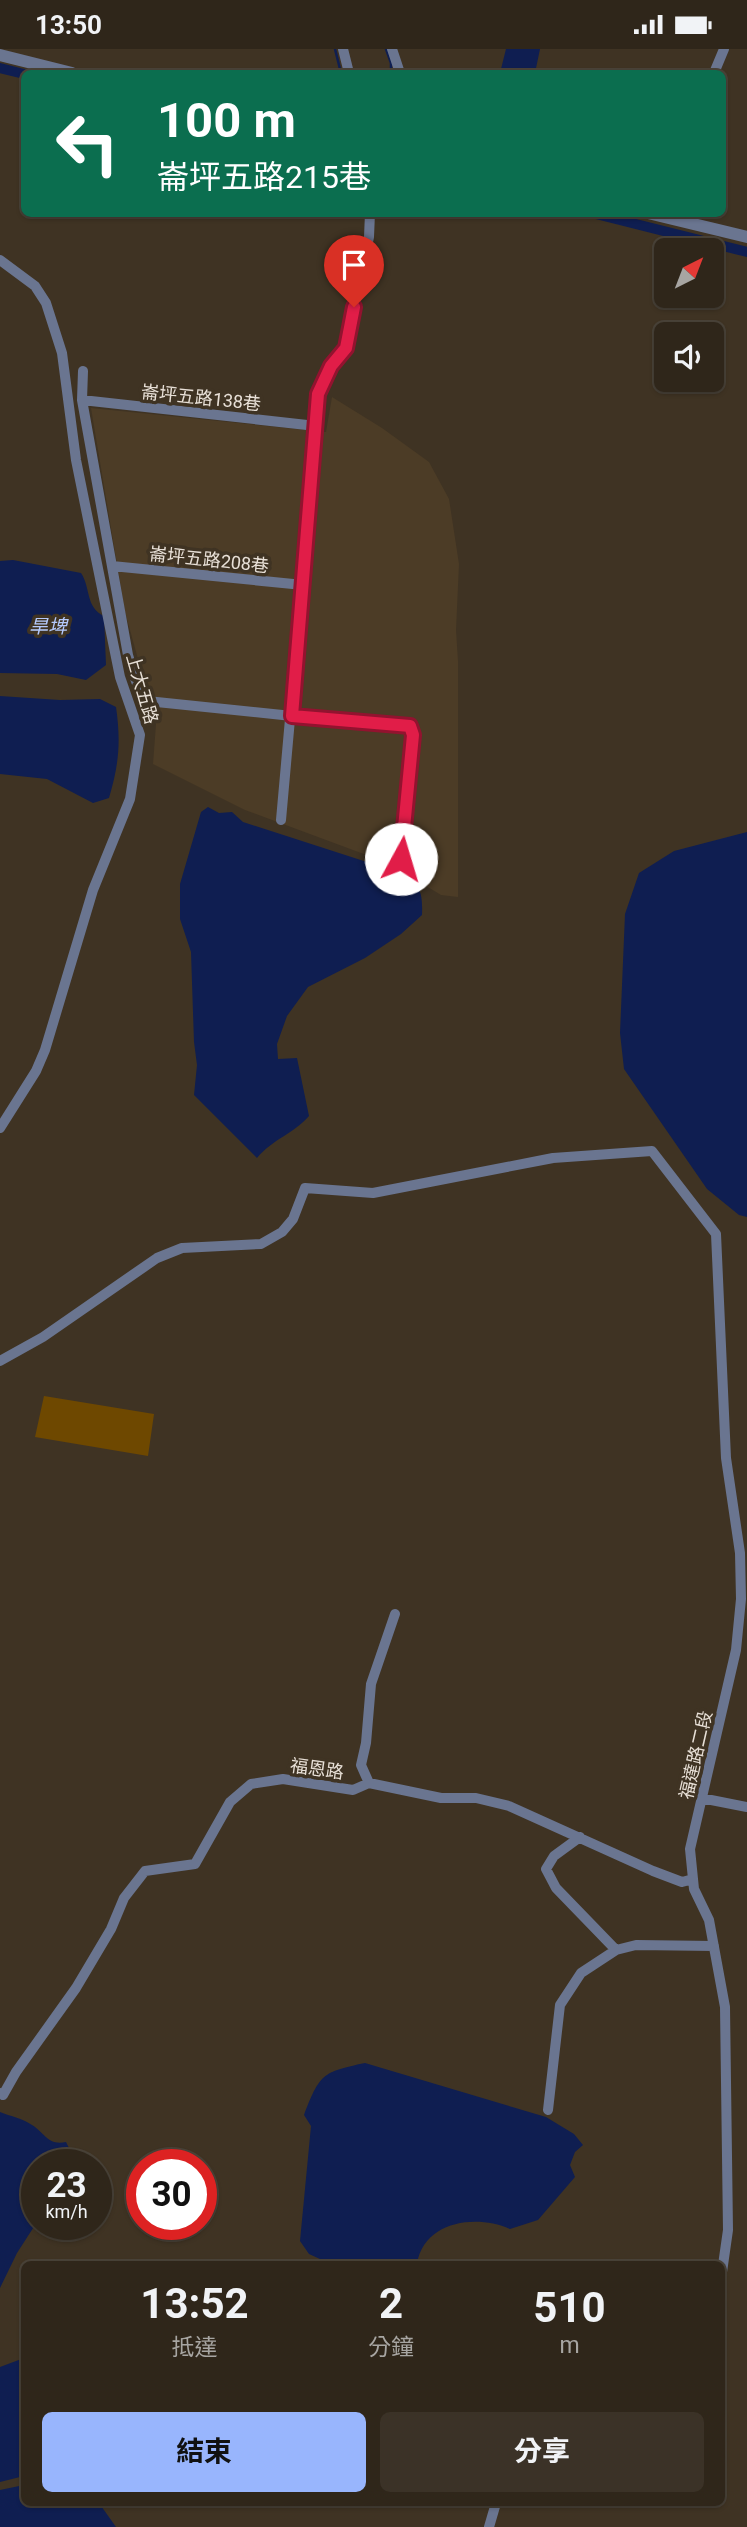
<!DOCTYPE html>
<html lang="zh-TW">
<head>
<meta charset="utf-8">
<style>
  body { margin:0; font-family:Roboto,"Noto Sans TC",sans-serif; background:#3b3227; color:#f1f3f6; height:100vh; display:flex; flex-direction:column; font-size:26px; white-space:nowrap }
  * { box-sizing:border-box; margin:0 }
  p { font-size:23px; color:#a7a5a2 }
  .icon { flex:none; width:38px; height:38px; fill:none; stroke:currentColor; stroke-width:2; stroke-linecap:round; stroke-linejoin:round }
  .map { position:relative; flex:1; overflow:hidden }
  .details { position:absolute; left:21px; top:2212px; width:704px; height:245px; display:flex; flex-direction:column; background:#2f261a; border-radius:10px; box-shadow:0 2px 5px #0004,0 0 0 2px #4a4339 }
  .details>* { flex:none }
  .banner { position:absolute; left:21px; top:21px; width:705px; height:147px; border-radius:10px; box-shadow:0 2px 5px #0004,0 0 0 2px #4a4339; background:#0b6e4f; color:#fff; overflow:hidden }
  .needle { width:46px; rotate:42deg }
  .fabs { position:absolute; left:654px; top:189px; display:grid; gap:14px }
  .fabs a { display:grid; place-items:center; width:70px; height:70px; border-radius:10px; background:#2f261a; box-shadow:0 2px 5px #0004,0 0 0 2px #4a4339; font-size:35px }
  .speed { position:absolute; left:21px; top:2100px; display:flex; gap:14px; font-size:35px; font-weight:700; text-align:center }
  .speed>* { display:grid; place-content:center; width:91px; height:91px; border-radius:50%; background:#2f261a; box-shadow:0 2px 5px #0004,0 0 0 2px #4a4339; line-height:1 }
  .speed small { font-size:18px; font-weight:400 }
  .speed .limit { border:10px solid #d22; background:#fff; color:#111 }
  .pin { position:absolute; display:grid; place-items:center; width:60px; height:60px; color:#fff; margin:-72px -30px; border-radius:50% 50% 50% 0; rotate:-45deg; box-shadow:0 0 7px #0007 }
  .pin .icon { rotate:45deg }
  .me { position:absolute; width:77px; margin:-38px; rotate:6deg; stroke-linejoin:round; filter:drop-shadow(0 0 5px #0008) }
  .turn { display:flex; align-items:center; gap:24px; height:147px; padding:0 21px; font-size:32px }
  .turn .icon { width:91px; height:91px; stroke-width:2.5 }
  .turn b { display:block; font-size:49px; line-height:60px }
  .eta { display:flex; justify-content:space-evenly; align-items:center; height:119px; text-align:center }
  .eta b { font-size:42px; font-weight:700; line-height:49px }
  .cta { display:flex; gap:14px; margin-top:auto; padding:14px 21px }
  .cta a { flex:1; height:80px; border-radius:10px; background:#98b5fd; color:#111; font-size:28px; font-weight:700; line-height:80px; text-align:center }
  .cta a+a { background:#3b3227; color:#f1f3f6 }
  .status { display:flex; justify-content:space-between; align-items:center; height:49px; padding:0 35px; background:#2f261a; direction:ltr }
  .status svg { height:19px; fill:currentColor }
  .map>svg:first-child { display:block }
  .built { fill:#4c3c26 }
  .green { fill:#6e4800 }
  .water { fill:#0f1e51 }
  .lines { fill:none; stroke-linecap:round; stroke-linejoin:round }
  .stream { stroke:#0f1e51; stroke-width:2.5 }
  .canal { stroke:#0f1e51; stroke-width:10 }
  .minor { stroke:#6a7590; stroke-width:10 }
  .tertiary { stroke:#6a7590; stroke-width:12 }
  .route-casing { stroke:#92132f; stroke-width:18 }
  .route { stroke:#e11d48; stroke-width:12 }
  .labels { text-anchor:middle; stroke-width:7; stroke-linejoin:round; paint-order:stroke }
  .street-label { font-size:18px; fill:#e8e0d7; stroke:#3f3323 }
  .water-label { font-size:19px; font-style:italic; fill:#b4c9fc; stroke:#3f3323 }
</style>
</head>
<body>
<div class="status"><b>13:50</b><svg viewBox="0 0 49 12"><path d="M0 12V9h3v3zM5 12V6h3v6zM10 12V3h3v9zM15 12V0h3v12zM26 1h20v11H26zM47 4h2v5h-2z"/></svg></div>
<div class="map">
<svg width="747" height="2478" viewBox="0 0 747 2478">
  <rect width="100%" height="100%" fill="#3f3323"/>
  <path class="built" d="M332,348L382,379L429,413L449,450L459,515L456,581L458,612V848L441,846L388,814L245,761L153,715L156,675L125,563L91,359L326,383Z"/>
  <path class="green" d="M44,1347L154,1365L148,1407L35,1388Z"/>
  <path class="water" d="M506,0H540L535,24H500Z
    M13,511L81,524C91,539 85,558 104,567L106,616L86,631L57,625L0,624V512Z
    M0,647L60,651L100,650L116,658C121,693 119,715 109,749L93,754L47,730L0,725Z
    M208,758L219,764L232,763L243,773L373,815L382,826L399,821C419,837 423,839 422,866L401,885L365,909L308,938L287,967L277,995L278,1010L297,1009L309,1067C293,1085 273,1090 257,1109L194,1046L197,1016L194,993L191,903L180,870V835L201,763Z
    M747,783V1168L739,1166L707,1140L624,1020L620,984L625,865L639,824L674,802Z
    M365,2014L546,2068L574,2085L583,2096L575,2103L570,2116L575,2128L538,2171L510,2180C476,2165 424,2172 417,2215H331L309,2205L300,2192L311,2077L304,2066C320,2025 322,2023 365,2014Z
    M0,2063C10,2067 24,2070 32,2076C45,2084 48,2097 66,2093L72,2105L66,2116H37V2173L17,2204L0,2239Z
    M24,2309V2427L0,2433V2318Z
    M24,2436V2454H99L116,2478H0V2441Z"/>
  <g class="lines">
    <path class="stream" d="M335,0L341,24
      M386,0L391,14V24"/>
    <path class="canal" d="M0,19L24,25
      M592,164L747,203"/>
    <path class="minor" d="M343,0L349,24
      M392,0L400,24
      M714,24L724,0
      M0,211L35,237L46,254L62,304L76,411L120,628L140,686L130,750L93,841L45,1001L36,1022L0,1079
      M83,322L82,351L128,606C133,622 136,639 147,652L292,667L409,677L413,686L402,810
      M82,351L316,377
      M112,517L303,536
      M281,771L319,345L331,317L346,299L369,188L370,164
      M0,1312L43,1288L157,1209L182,1199L261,1195L282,1183L293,1170L305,1139L373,1144L553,1109L652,1102L716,1185L726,1409L740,1504L741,1550L736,1601L690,1800L694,1840L709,1871L725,1958L728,2181L721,2230
      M369,1734L361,1716L366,1694L371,1635L395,1565
      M701,1749L747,1758
      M580,1788L554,1807L546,1820L556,1839L616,1901
      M0,2044L3,2046L16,2023L76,1939L111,1880L124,1849L145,1822L195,1815L230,1753L251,1735L283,1730L353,1741L369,1734L441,1749H476L509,1757L653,1822L682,1833L693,1830
      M548,2061L560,1956L581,1924L616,1901L636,1896L714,1897
      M489,2478L496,2454"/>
    <path class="tertiary" d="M0,6L72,24
      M648,164L747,188"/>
  </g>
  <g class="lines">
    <defs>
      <path id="route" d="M354,258L346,299L331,317L318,345L292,667L410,677L413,686L401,810"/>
    </defs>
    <use href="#route" class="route-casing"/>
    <use href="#route" class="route"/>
  </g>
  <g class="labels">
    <g class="street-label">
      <text transform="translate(201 349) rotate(6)" y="6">崙坪五路138巷</text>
      <text transform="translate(209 511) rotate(6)" y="6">崙坪五路208巷</text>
      <text transform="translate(142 640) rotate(74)" y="6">上大五路</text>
      <text transform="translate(696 1706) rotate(-77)" y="6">福達路二段</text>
      <text transform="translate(317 1720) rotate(8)" y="6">福恩路</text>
    </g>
    <g class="water-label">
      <text x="48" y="584">旱埤</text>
    </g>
  </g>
</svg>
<div class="fabs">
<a><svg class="needle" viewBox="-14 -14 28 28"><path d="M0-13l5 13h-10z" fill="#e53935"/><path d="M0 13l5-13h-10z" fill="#a7a5a2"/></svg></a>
<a><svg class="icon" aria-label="sound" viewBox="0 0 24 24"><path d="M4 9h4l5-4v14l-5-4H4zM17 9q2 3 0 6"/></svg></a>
</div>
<div class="speed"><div>23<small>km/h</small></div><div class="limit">30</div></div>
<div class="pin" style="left:354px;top:258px;background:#d93025"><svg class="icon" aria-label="arrive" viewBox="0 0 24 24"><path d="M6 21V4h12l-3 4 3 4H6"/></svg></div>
<svg class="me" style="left:401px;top:810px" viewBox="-20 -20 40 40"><circle r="19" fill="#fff"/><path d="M0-13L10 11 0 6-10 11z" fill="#e11d48"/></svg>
<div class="banner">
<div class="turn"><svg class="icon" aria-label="left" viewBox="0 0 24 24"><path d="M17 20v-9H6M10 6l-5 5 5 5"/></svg><div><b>100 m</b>崙坪五路215巷</div></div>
</div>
<section class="details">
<div class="eta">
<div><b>13:52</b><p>抵達</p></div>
<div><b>2</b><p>分鐘</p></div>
<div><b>510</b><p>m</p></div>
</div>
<div class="cta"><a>結束</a><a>分享</a></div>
</section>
</div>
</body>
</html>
